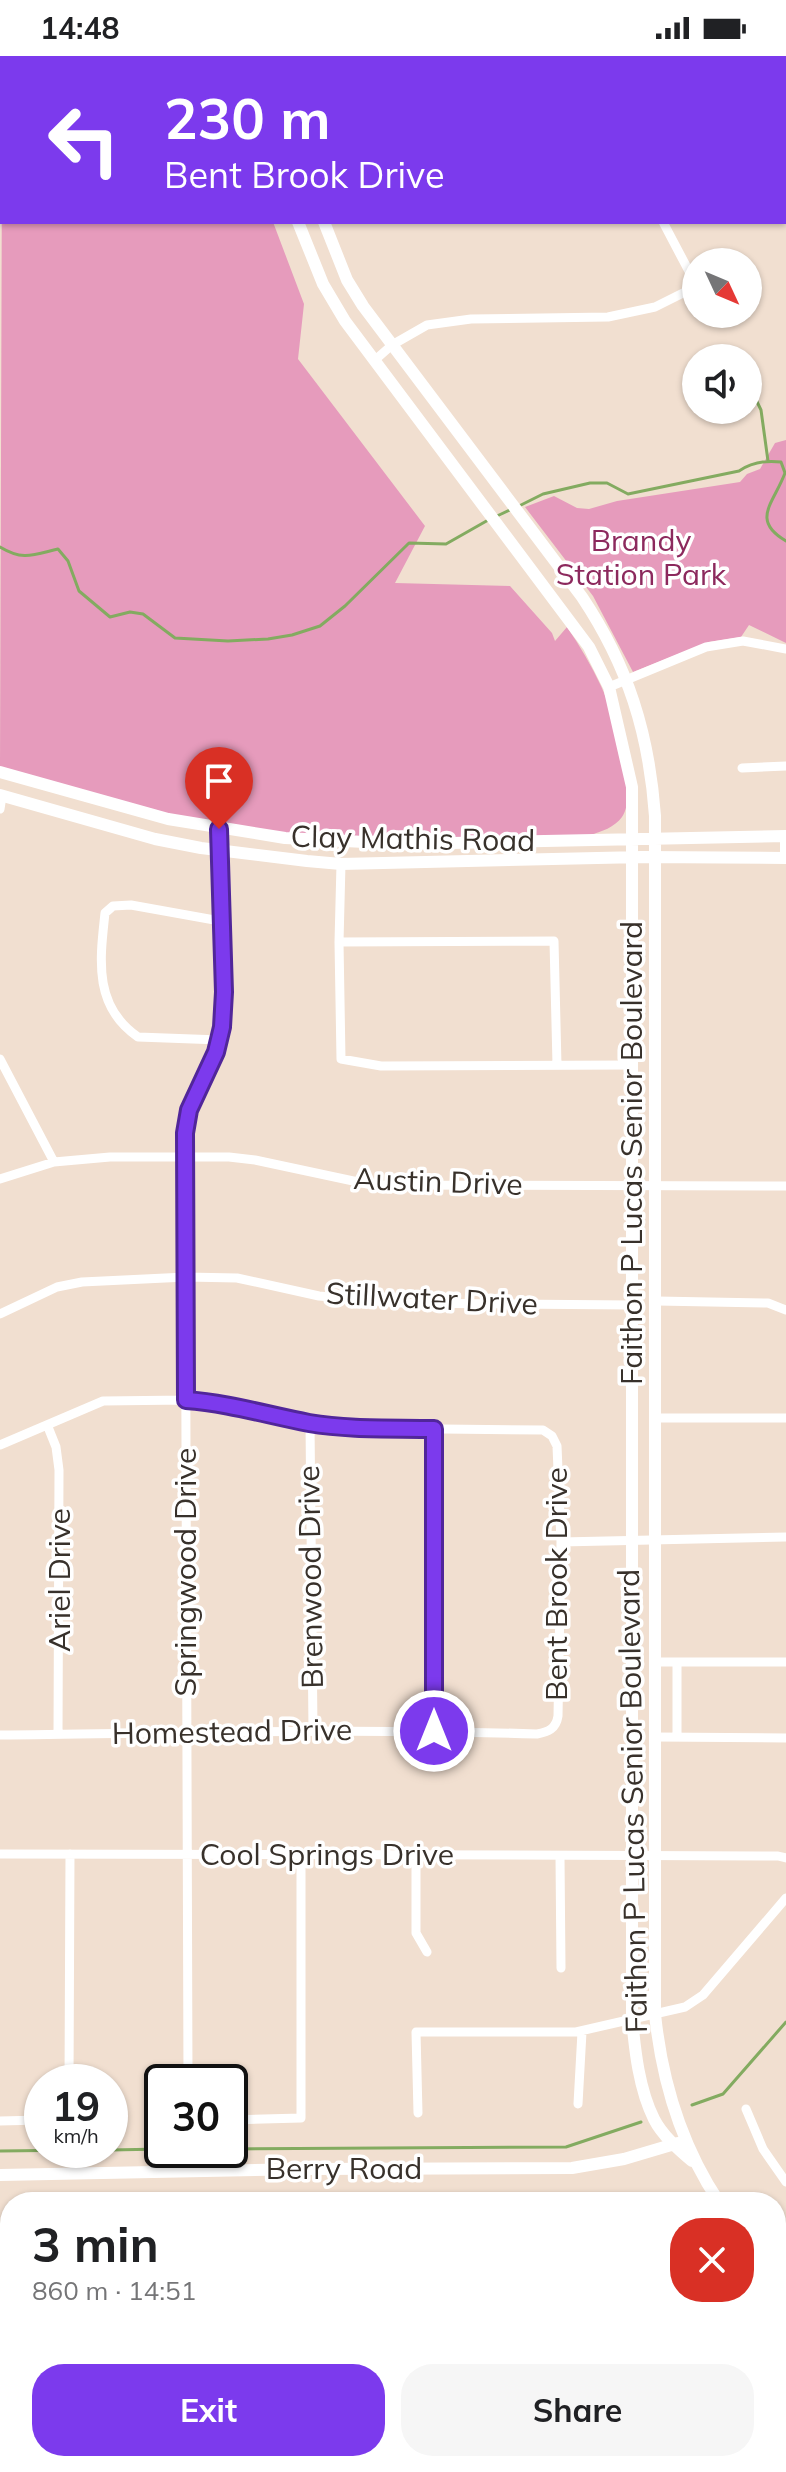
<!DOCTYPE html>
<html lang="en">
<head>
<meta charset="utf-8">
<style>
  body { margin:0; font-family:Mulish,sans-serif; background:#f6f6f6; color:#202124; height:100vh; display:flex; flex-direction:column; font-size:30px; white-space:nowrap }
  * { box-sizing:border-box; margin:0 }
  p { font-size:26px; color:#757577 }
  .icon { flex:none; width:44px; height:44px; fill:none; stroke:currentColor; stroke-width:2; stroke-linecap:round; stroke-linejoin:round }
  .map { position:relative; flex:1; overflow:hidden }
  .sheet { position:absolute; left:0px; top:2136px; width:786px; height:280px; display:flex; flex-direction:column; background:#fff; border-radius:32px 32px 0 0; box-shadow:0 2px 6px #0004 }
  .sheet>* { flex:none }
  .top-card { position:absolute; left:0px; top:0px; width:786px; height:168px; box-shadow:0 2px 6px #0004; background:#7c3aed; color:#fff; overflow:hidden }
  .needle { width:52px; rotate:134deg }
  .buttons { position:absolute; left:682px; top:192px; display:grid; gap:16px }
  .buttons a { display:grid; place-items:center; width:80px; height:80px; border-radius:50%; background:#fff; box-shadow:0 2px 6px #0004; font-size:40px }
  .speed { position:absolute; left:24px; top:2008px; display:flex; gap:16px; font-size:40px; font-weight:700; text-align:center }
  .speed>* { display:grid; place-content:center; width:104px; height:104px; border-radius:50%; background:#fff; box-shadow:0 2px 6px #0004; line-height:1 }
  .speed small { font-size:20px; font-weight:400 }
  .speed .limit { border:4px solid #111; border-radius:12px; background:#fff; color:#111 }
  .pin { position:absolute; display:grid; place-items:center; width:68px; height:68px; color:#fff; margin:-82px -34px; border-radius:50% 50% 50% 0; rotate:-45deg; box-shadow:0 0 8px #0007 }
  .pin .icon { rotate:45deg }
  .me { position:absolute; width:88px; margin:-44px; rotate:0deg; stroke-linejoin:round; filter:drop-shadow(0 0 6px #0008) }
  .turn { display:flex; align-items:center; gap:28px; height:168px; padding:0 32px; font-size:36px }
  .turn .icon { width:104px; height:104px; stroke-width:2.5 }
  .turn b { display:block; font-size:56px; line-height:68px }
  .round { display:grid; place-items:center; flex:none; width:84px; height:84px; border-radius:32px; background:#f6f6f6 }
  .headline { display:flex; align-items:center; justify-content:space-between; height:136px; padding:0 32px }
  h1 { font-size:48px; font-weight:700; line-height:60px }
  .button { display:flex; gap:16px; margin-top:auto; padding:16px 32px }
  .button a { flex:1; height:92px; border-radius:32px; background:#7c3aed; color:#fff; font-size:32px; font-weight:700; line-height:92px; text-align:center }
  .button a+a { background:#f6f6f6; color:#202124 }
  .status { display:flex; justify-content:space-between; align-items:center; height:56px; padding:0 40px; background:#fff; direction:ltr }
  .status svg { height:22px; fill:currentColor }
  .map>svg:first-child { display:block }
  .green { fill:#e69bbc }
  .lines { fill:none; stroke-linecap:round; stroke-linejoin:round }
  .stream { stroke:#83ab60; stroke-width:3 }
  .street { stroke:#fff; stroke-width:9 }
  .secondary { stroke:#fff; stroke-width:12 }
  .route-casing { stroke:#51269a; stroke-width:20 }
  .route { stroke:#7c3aed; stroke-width:14 }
  .labels { text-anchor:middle; stroke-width:7; stroke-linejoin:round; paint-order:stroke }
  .park-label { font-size:30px; fill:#8c295d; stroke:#fff }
  .street-label { font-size:30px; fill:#38312b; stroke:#fff }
</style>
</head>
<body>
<div class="status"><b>14:48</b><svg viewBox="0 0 49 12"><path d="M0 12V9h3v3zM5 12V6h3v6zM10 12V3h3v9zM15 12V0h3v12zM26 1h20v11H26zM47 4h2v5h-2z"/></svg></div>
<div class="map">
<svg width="786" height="2416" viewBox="0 0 786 2416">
  <rect width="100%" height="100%" fill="#f1dfd0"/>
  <path class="green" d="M2,91V166H273L304,248L298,303L425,470L395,527L510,530L552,577L555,585L567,571C580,590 591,609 601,630C613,655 639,738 622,761C615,771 601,776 590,779C490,780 390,786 291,778C191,771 95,738 0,711Z
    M786,384V587L749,569L741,581L709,586L633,616L593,540L525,451L554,440L577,452L589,453L617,445L740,426L747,418L760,413L775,387Z"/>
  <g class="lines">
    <path class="stream" d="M734,299L735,302
      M748,327L761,354L768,405
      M519,450L543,438L590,427H607L628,438L739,415C752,406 765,404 781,406L785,417C774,447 750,464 786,485
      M497,460L512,453
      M0,491C23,505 33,499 58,493L68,505L79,535L110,561L130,556L143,558L175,582L228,585L268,583L292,579L320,570L345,550L409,487L446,488L490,463
      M692,2049L723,2038L786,1966
      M230,2093L566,2091L641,2066
      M110,2094L162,2093
      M0,2095L84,2094
      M0,2224H10
      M468,2406L478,2416"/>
    <path class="street" d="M716,0V2
      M784,137L786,141
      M375,304L392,289L427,269L471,263L608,261L655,251L689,234L692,221L663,166
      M609,631L706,591L743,585L786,593
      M742,712L786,710
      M0,753L2,740
      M341,808L339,886L341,1003L381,1010L633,1009
      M339,886L554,885L557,1009
      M220,984L138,981C93,950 100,903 105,857L113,850L131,849L220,865
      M0,1003L54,1106
      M0,1123L54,1106L110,1101H229L255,1104L372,1129L786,1130
      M657,1245L768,1247L786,1254
      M0,1258L57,1231L82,1226L186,1221L237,1222L319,1240L399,1247L632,1249
      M656,1362H786
      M310,1367L313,1675
      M48,1371L56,1391L59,1414L58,1678
      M434,1373V1675
      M0,1389L103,1345L186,1344L217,1346L310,1367L351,1372L543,1374L552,1380L557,1390L561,1486L558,1660C556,1673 548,1676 537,1678C358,1672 179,1677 0,1679
      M561,1486L786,1481
      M655,1606H786
      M655,1681L786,1682
      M677,1681V1606
      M0,1798C259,1798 519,1799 778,1800L786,1802
      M416,1798V1877L427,1896
      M560,1801L561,1912
      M69,2026L70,1798
      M188,2026L185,1077L189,1054L216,996L222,971L224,936L219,773
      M578,2048L582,1976
      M746,2053L763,2093L786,2126
      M418,2057L416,1976H576L685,1951L703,1939L786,1842
      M230,2064L301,2062V1798
      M0,2065L42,2064
      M776,2203L786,2193"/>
    <path class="secondary" d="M284,0V2
      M309,2V0
      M298,166L323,228L345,265L589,591L609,631L632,731V1963C635,1995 639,2033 654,2063C662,2079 678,2093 692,2105
      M324,166L347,224L363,250L582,541C628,610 649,677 655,760V1958C662,2026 681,2089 719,2146
      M0,716L168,763L285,782L405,788L786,780
      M0,739L155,783L201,792L307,805L341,808L642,801L786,802V783
      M0,2119L307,2113L572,2112L624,2103L678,2087
      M776,2214L786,2223"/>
  </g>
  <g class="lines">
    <defs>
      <path id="route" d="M219,773L224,936L222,971L216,996L189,1054L185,1077L186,1344C228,1347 267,1359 309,1367C350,1374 392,1372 434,1373V1675"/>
    </defs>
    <use href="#route" class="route-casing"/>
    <use href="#route" class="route"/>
  </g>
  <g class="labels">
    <g class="park-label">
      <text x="641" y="495">Brandy<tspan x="641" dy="34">Station Park</tspan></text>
    </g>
    <g class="street-label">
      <text transform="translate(413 783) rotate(1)" y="10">Clay Mathis Road</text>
      <text transform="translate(632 1097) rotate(-90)" y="10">Faithon P Lucas Senior Boulevard</text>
      <text transform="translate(438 1126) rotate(2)" y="10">Austin Drive</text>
      <text transform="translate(432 1243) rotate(3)" y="10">Stillwater Drive</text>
      <text transform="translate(186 1516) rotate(-90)" y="10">Springwood Drive</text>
      <text transform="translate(311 1521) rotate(-91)" y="10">Brenwood Drive</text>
      <text transform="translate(60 1524) rotate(-90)" y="10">Ariel Drive</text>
      <text transform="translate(557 1528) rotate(-90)" y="10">Bent Brook Drive</text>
      <text transform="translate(232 1676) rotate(-1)" y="10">Homestead Drive</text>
      <text transform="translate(633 1745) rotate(-91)" y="10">Faithon P Lucas Senior Boulevard</text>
      <text x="327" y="1809">Cool Springs Drive</text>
      <text x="344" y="2123">Berry Road</text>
    </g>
  </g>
</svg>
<div class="buttons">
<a><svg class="needle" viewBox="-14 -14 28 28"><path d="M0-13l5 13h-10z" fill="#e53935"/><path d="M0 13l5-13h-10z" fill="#757577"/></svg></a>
<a><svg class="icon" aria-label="sound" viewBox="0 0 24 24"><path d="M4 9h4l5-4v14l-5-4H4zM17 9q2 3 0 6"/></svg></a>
</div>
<div class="speed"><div>19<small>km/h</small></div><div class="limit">30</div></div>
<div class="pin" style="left:219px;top:773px;background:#d93025"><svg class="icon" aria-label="arrive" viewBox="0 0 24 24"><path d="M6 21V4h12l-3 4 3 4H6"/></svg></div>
<svg class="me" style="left:434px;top:1675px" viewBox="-20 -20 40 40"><circle r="17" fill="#7c3aed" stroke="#fff" stroke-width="3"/><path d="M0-11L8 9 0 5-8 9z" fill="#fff"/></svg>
<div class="top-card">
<div class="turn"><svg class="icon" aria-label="left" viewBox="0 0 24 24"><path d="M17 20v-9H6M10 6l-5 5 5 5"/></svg><div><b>230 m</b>Bent Brook Drive</div></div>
</div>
<section class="sheet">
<div class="headline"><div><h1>3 min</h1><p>860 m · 14:51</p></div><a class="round" style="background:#d93025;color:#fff"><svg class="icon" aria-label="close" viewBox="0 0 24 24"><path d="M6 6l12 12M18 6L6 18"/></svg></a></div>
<div class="button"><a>Exit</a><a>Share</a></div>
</section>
</div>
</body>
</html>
